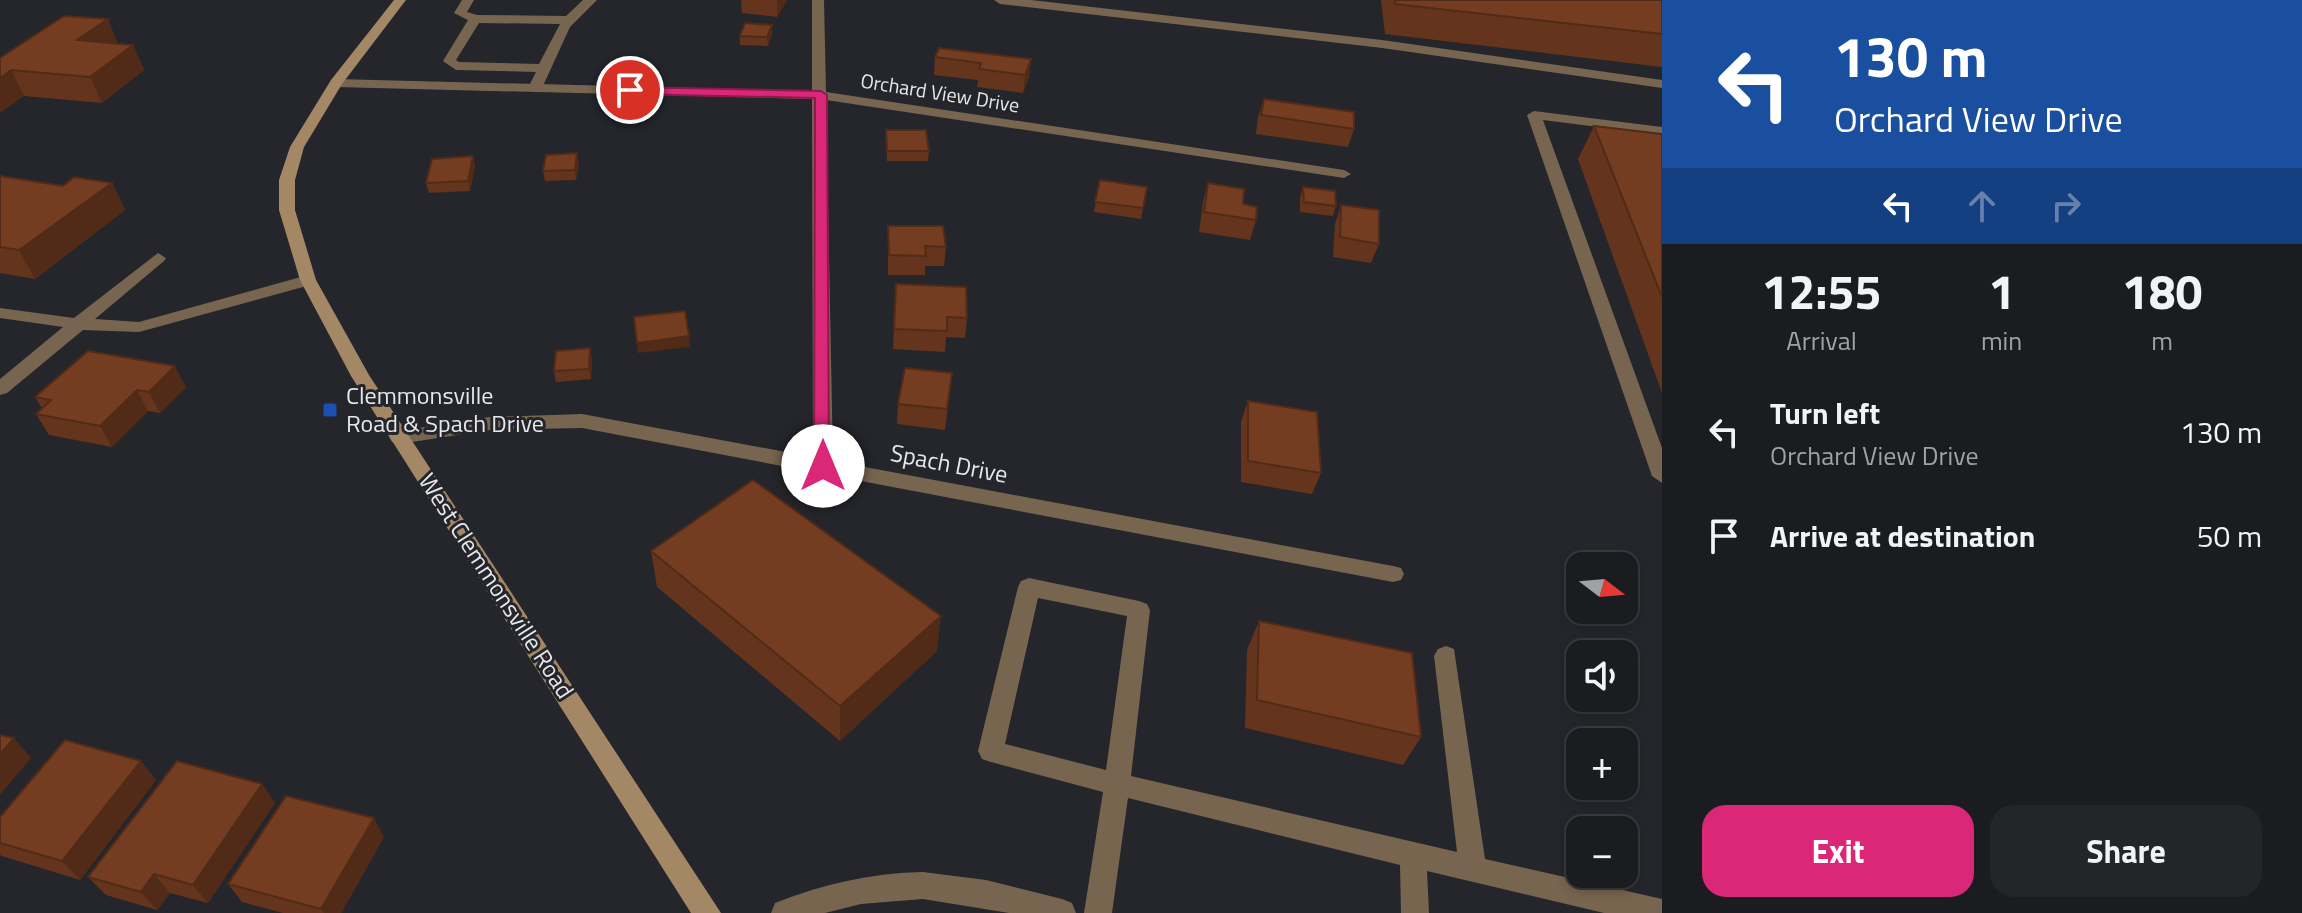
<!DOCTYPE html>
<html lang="en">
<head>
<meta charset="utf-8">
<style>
  body { margin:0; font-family:"Titillium Web",sans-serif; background:#242529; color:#f1f3f6; height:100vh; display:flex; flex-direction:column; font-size:30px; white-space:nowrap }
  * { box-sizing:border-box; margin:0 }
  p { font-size:26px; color:#a0a1a5 }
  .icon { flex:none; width:44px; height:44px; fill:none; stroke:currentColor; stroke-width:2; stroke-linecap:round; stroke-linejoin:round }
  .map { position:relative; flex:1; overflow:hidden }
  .drawer { display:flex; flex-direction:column; background:#1b1c20; width:640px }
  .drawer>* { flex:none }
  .hud { background:#1a4fa0; color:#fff; overflow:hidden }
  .needle { width:52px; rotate:106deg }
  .tools { position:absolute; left:1566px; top:552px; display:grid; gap:16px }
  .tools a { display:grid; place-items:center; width:72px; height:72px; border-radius:16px; background:#1b1c20; box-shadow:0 4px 12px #0003,0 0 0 2px #393a3e; font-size:40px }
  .pin { position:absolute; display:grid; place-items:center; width:68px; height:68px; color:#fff; margin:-34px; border:4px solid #fff; border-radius:50%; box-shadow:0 2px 8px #0007 }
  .me { position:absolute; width:88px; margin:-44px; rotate:0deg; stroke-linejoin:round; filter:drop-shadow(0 0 6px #0008) }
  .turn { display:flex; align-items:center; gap:28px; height:168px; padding:0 40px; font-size:36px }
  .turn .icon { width:104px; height:104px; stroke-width:2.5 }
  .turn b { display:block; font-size:56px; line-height:68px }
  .lanes { display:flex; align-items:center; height:76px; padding:0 40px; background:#0003; justify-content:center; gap:40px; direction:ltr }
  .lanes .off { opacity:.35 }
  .eta { display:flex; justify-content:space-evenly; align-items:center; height:136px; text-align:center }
  .eta b { font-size:48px; font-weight:700; line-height:56px }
  .primary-button { display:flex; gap:16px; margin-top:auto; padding:16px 40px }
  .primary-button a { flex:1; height:92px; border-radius:24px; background:#db2777; color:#fff; font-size:32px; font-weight:700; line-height:92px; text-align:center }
  .primary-button a+a { background:#242529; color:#f1f3f6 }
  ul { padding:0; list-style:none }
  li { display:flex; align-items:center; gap:24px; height:104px; padding:0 40px }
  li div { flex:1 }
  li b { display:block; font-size:30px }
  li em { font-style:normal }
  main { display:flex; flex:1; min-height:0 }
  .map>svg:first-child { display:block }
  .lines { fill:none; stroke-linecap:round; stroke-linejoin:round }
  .service { fill:#77654f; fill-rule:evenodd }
  .minor { fill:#77654f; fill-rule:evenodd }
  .tertiary { fill:#77654f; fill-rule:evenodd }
  .secondary { fill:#a48865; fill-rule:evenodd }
  .wall { fill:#64341c }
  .shaded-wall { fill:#512b17 }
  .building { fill:#743d21; stroke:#512b17; stroke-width:2 }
  .route { fill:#db2777; stroke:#8e194d; stroke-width:2 }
  .transit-dot { fill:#1a4fb4; stroke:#24262b; stroke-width:3 }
  .labels { text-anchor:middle; stroke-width:6; stroke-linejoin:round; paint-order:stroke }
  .far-street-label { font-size:20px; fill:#e6e7eb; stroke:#24262b }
  .poi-label { font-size:24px; fill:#e6e7eb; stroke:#24262b; text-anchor:start }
  .street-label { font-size:24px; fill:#e6e7eb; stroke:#24262b }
</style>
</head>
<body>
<main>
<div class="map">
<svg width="1662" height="913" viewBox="0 0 1662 913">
  <rect width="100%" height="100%" fill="#24262b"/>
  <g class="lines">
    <path class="service" d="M462,0H474L467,12L477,15L566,16L583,0H597L570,27L542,88L535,92L528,88L536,72L456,70L443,61L468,20L454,13ZM479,23L560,24L539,64L459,62L456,60Z
      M994,0H1031L1382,40L1662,80V88L1382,48L1000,4Z
      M1534,111L1662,127V135L1543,120L1662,448V483L1652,476L1527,115Z
      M158,253L166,258L164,261L95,319L139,322L308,275L316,280L314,284L139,332L83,330L7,393L0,395V379L63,327L0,318V308L74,318Z
      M1029,578L1139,601L1147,604L1150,610L1131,776L1457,852L1434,656L1438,649L1446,646L1454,649L1485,859L1662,899V913H1604L1427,871L1429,913H1401L1400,865L1128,798L1112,913H1084L1103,792L991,762L982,759L978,751L1018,587L1021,581ZM1038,598L1127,616L1106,770L1005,744Z"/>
    <path class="minor" d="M812,0H824L826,92L1344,170L1351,174L1344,178L826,100L833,461L1393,566L1401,568L1404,574L1401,580L1393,582L582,428L490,430L399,444L392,442L389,437L392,432L490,417L582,414L813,457L812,99L336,87L329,83L336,79L812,91Z"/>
    <path class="tertiary" d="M923,872L986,880L1062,899L1072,903L1076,913H1009L923,899L861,904L825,913H771L775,903C823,884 872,873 923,872Z"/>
    <path class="secondary" d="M394,0H406L342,84L304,147L295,180V210L316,280L369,375L721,913H691L351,376L300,280L279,210V180L290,147L331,80Z"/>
  </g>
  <path class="wall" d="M741,0H787L777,17L742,13Z
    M1381,0H1662V67L1385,34Z
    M772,34L768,46L740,45V36Z
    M118,44L133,45L144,70L102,103L24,96L0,58Z
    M935,57L1031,59L1029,77L1023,93L977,87L978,80L934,75Z
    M1264,99L1354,129L1348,147L1256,134L1258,117Z
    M1594,126L1662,134V393L1578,159Z
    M886,130L929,151L928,161H887Z
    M473,156L475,166L470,191L429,193L426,183Z
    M579,163L576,180L545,181L543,171Z
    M0,176L63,186L112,183L125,210L35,279L0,273Z
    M1100,180L1147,187L1141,219L1094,212Z
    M1208,183L1243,204L1256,220L1250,240L1199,232L1203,202Z
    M1303,187L1336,206L1333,216L1300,212V197Z
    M1341,205L1379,244L1371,263L1333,257L1335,224Z
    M888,226L946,247L944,266H925V275H888Z
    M896,284L967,318L965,338L946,337L945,352L893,349Z
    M592,359L591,379L556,382L554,371Z
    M952,373L945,430L897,424L898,404Z
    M186,387L160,413L148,411L112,447L49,435L36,414L42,408L35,397Z
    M1248,401L1321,473L1312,494L1241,482V421Z
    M651,551L937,651L840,741L657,587Z
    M1259,621L1421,737L1403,765L1245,728L1247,650Z
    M141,761L156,780L80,880L2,856L0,855V817Z
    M262,784L275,803L208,903L170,893L157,910L106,895L88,877Z
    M384,837L341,913H283L242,902L228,884Z"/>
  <path class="shaded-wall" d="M777,0H787L777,17Z
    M108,19L118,44L77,40Z
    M772,25V34L768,46L767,37Z
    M133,45L144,70L102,103L90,77Z
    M1031,59L1029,77L1023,93L1025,75Z
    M11,70L24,96L0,113V78Z
    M577,153L579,163L576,180L575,170Z
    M473,156L475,166L470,191L468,181Z
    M112,183L125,210L35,279L19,250Z
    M689,336L690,347L638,353L637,343Z
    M590,348L592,359L591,379L589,369Z
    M175,366L186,387L160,413L149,392Z
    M137,390L148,411L112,447L100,426Z
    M941,616L937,651L840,741V706Z
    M14,738L31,758L0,795V754Z
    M141,761L156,780L80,880L62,861Z
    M262,784L275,803L208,903L193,885Z
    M374,818L384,837L341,913H324L321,909Z
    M154,874L170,893L157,910L141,892Z"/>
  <path class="building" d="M1395,0H1662V34L1395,4Z
    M64,16L108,19L77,40L133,45L90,77L11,70L0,78V58Z
    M745,23L772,25L767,37L740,36Z
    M939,48L1031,59L1025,75L979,69L981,63L935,57Z
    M1264,99L1354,112V129L1261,115Z
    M1594,126L1662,134V297Z
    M886,130H926L929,151H887Z
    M577,153L575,170L543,171L546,155Z
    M473,156L468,181L426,183L432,159Z
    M0,176L63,186L74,177L112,183L19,250L0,247Z
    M1100,180L1147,187L1143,208L1095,202Z
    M1208,183L1244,189L1243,204L1257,207L1256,220L1204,212Z
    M1303,187L1335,191L1336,206L1304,202Z
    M1341,205L1379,210V244L1340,237Z
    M888,226H943L946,247L925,246L926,256L889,255Z
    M896,284L966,287L967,318L947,317V331L894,329Z
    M685,311L689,336L637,343L634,317Z
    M590,348L589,369L554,371L556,351Z
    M88,351L175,366L149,392L137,390L100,426L36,414L51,400L35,397Z
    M905,368L952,373L947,409L898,404Z
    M1248,401L1317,412L1321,473L1248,461Z
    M753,480L941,616L840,706L651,551Z
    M1259,621L1412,653L1421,737L1257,700Z
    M0,735L14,738L0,754Z
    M65,740L141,761L62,861L0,843V817Z
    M177,761L262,784L193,885L154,874L141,892L88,877Z
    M286,796L374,818L321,909L228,884Z"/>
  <path class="route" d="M626,87L821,91L827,95L829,471H816L814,466L815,98L630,94L626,93Z"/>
  <rect class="transit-dot" x="322" y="402" width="16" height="16" rx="4"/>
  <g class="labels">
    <g class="far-street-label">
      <text transform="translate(940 93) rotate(9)" y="7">Orchard View Drive</text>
    </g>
    <g class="poi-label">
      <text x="346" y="404">Clemmonsville<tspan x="346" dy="28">Road &amp; Spach Drive</tspan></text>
    </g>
    <g class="street-label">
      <text transform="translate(949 464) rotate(11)" y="8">Spach Drive</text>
      <text transform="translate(496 586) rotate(57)" y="8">West Clemmonsville Road</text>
    </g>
  </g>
</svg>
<div class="tools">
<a><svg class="needle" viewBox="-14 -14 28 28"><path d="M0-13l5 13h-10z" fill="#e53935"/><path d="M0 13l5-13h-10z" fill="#a0a1a5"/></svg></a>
<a><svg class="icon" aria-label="sound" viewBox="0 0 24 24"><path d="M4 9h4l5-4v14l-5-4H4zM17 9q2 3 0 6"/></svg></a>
<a>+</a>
<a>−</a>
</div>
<div class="pin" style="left:630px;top:90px;background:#d93025"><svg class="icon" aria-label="arrive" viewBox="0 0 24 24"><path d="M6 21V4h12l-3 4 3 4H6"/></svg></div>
<svg class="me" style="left:823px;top:466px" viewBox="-20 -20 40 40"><circle r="19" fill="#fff"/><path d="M0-13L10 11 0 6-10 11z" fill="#db2777"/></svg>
</div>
<section class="drawer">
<div class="hud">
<div class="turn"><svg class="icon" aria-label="left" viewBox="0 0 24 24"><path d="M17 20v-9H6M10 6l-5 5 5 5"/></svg><div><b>130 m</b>Orchard View Drive</div></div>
<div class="lanes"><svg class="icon" aria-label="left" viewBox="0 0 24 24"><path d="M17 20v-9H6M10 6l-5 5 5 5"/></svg><svg class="icon off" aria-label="ahead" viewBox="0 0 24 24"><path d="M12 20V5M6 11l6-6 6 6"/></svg><svg class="icon off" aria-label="right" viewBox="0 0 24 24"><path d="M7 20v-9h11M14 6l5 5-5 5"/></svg></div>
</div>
<div class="eta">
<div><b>12:55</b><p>Arrival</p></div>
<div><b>1</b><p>min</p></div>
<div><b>180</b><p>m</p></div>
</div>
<ul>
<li><svg class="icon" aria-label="left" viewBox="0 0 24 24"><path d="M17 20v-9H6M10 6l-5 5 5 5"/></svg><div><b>Turn left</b><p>Orchard View Drive</p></div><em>130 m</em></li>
<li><svg class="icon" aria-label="arrive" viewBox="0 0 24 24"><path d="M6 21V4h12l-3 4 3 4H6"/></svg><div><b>Arrive at destination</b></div><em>50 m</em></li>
</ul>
<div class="primary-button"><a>Exit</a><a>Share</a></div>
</section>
</main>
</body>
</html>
